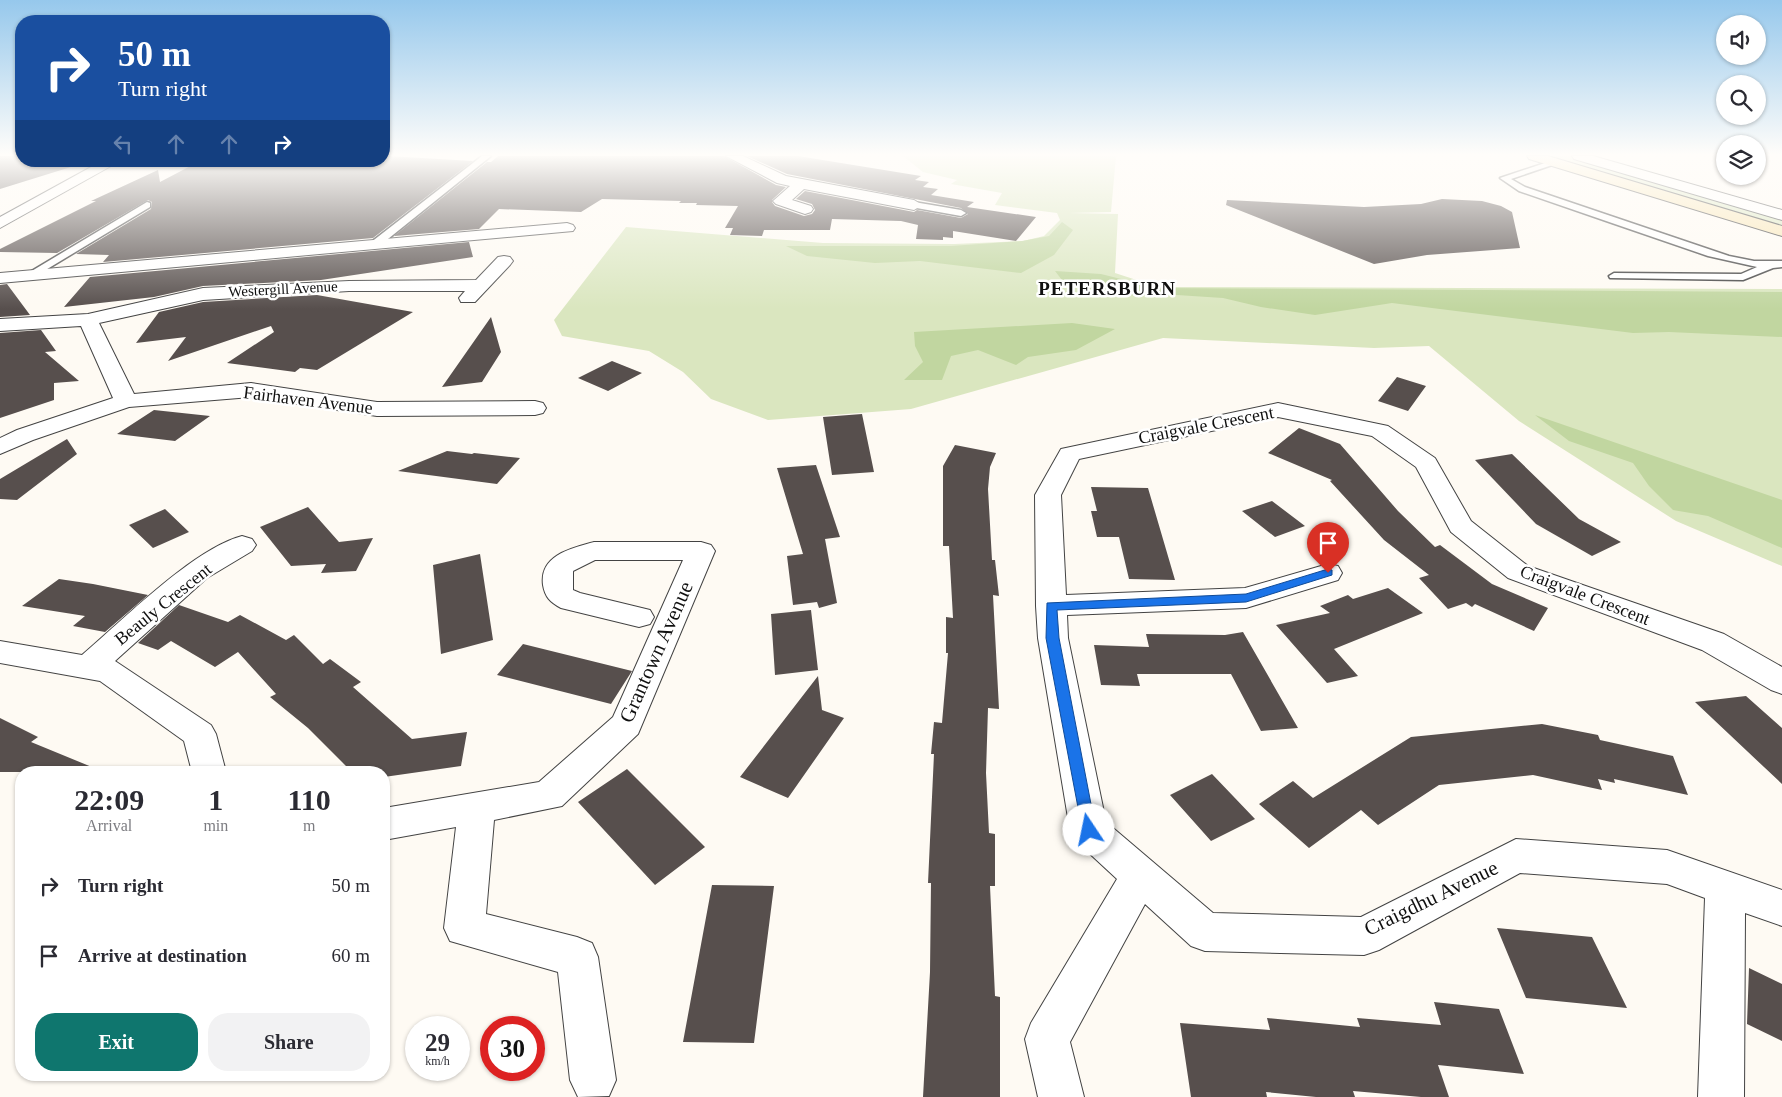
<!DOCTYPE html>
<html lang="en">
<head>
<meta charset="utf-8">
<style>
  body { margin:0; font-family:"Times New Roman",serif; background:#f2f2f3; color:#2b2b33; height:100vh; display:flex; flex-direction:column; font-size:19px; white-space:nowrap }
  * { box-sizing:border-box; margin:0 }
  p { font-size:16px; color:#7c7c81 }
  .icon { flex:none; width:28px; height:28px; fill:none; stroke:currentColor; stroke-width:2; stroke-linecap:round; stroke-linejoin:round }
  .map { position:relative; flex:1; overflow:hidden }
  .details { position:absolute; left:15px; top:766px; width:375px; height:315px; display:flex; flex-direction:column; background:#fff; border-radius:20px; box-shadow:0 1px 4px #0004 }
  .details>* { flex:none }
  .guide { position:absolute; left:15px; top:15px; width:375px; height:152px; border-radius:20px; box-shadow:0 1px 4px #0004; background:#1a4fa0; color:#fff; overflow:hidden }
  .tools { position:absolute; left:1716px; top:15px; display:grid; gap:10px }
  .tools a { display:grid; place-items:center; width:50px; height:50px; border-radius:50%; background:#fff; box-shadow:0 1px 4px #0004; font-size:25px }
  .speed { position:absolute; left:405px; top:1016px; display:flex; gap:10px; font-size:25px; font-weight:700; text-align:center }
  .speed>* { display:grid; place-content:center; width:65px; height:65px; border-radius:50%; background:#fff; box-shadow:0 1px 4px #0004; line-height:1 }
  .speed small { font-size:12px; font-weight:400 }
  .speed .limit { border:8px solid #d22; background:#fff; color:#111 }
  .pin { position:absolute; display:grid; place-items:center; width:42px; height:42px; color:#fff; margin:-51px -21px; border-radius:50% 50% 50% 0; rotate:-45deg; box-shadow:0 0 5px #0007 }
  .pin .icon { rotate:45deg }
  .me { position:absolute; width:55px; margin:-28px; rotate:349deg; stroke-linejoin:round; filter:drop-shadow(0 0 4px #0008) }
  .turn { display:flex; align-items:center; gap:18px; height:105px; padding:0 20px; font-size:22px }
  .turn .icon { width:65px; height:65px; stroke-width:2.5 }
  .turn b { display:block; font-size:35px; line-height:42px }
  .lanes { display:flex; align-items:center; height:48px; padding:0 20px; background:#0003; justify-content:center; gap:25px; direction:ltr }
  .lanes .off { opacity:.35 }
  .eta { display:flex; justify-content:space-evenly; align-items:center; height:85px; text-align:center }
  .eta b { font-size:30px; font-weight:800; line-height:35px }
  .button { display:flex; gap:10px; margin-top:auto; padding:10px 20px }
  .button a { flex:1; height:58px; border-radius:20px; background:#0f766e; color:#fff; font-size:20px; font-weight:800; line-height:58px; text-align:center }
  .button a+a { background:#f2f2f3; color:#2b2b33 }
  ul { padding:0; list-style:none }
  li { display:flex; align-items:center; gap:15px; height:70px; padding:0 20px }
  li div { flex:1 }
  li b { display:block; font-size:19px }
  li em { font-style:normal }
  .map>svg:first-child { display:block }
  .green { fill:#dae6bf }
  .forest { fill:#c1d6a0 }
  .building { fill:#574f4d }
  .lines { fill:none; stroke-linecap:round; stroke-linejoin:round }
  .lane-casing { stroke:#434343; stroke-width:3 }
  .street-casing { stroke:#434343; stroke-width:2 }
  .secondary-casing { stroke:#323232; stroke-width:2 }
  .lane { fill:#fff; fill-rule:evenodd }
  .street { fill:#fff; fill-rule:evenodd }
  .secondary { fill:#f8e5b4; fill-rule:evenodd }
  .route { fill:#1a73e8; stroke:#114b97 }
  .labels { text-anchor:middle; stroke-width:5; stroke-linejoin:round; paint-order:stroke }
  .far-street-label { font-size:15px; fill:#101010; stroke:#fff }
  .street-label { font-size:18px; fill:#101010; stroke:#fff }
  .far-district-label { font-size:19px; font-weight:bold; letter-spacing:1px; fill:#101010; stroke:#fff }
  .near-street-label { font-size:21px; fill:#101010; stroke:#fff }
</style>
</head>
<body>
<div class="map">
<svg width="1782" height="1097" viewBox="0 0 1782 1097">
  <rect width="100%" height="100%" fill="#fefaf3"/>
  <path class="green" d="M903,156H1116L1111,212L1069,213L1118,214L1115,273L1158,287L1782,289V566L1676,521L1519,421L1429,346L1374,348L1163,338L911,409L768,420L711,399L683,372L649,351L562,336L554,320L626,227L823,243L954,244L1023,241L1044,236L1060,220L1057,213L995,205L1002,193L951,184L957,180L923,172Z
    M1550,156H1570L1782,218V226Z"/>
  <path class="forest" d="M1062,222L1073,230L1054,255L1021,273L920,261L875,263L807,256L786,246H951L1022,241L1049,236Z
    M1055,271L1101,274L1157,288L1782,292V337L1669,332L1633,333L1392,303L1315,315L1261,307L1223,298L1177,295L1137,296L1065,284Z
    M1072,323L1115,329L1076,350L1028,357L1016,365L978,350L951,356L942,380H904L923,362L915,346L914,332Z
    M1535,415L1782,500V548L1708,516L1673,510L1649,486L1633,463L1569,441Z"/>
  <path class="building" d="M0,156H21V161L87,162L0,189Z
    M388,156L473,161L373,238L103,262L109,255L76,254L151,209L152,202L148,200L57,253L0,252V249L96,201H91L158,170L160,182L200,161H384Z
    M498,156H724L776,185L786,187L772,200V202L775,206L804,216L812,214L815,210L812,204L796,199L805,191L914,212L917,210L961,218L968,214L961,208L787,174L747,156H798L921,176L915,180L929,182L923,187L938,189L931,195L974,202L967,207L1036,217L1016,241L953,231V238L943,237V240L916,239L918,225L901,221L832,219L830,230H764L762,236L730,235L733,228H725L738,206L696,205L697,203H679L681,201L602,199L581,212L499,209L479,229L394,236L487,162H491Z
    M1442,199L1482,201L1501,206L1512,212L1520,248L1427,255L1374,264L1226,205L1227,200L1364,207L1421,204Z
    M469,242L473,257L321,280L203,286L154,297L64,307L90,277Z
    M7,284L30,315L0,317V285Z
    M317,295L413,312L317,370L300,368L295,372L227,363L274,332L271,326L168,361L186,337L136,343L159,312L203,302Z
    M491,317L501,352L482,382L442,387Z
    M41,330L56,351L45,352L79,381L54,383V400L0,418V333Z
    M612,361L642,373L608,391L578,378Z
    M1397,377L1426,386L1408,411L1378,401Z
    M154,410L210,416L175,441L117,434Z
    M862,414L874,472L832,475L823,417Z
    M1299,428L1340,444L1398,511L1435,547L1440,545L1492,584L1548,608L1534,631L1475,604L1472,607L1466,603L1448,609L1419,578L1429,575L1384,540L1330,481L1332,480L1268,453Z
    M67,439L77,454L17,500L0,499V479Z
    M955,445L996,453L990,467L988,489L992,560H995L999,596L993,595L999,709L988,708L986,773L989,833L995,834V886H990L995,996L1000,997V1097H923L930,972L931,883H928L934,754H931L934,722L942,723L948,653H946V617L953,618L949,546H943V466Z
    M447,451L472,454L474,453L520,458L497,484L398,471Z
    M1512,454L1579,519L1621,542L1592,556L1536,524L1475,460Z
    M816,465L840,537L825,539L837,603L819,608L817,602L793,605L787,556L803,554L777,468Z
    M1091,487L1148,488L1175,580L1129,579L1119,537H1097L1091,511H1097Z
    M1272,501L1305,526L1275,537L1242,511Z
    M308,507L339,542L373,538L356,571L321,573L326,564L291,566L260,527Z
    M165,509L189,532L153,548L129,525Z
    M480,554L493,640L441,654L433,565Z
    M59,579L93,584L148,595L105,632L73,626L85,616L22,606Z
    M1388,588L1423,613L1334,649L1358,676L1327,683L1276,625L1330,613L1320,606L1348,595L1353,599Z
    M179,605L228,622L240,615L286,640L294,635L323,664L330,659L361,682L353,687L412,739L467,732L461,766L384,777V772H352L308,728L270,697L276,694L238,652L215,667L171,641L158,650L138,643Z
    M811,610L818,670L775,675L771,614Z
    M1243,632L1298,728L1261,731L1231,674H1137L1140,686L1101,685L1094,645L1149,647L1146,634L1225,635Z
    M523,644L632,671L611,704L497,675Z
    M818,676L822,710L844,718L788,798L740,777Z
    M1746,696L1782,728V784L1695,702Z
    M0,718L38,737L31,742L104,772H0Z
    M1542,724L1598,735L1600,740L1673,756L1688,795L1614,779L1615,783L1598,779L1602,790L1533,775L1439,785L1378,825L1361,810L1309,848L1259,804L1293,781L1313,798L1411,737Z
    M627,769L705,847L655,885L578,802Z
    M1212,774L1255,819L1211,841L1170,795Z
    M712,885L774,886L754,1043L683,1042Z
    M1497,928L1592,937L1627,1008L1526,998Z
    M1749,968L1782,984V1041L1747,1024Z
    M1434,1002L1499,1009L1524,1074L1438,1065L1449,1097H1421L1353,1091L1355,1097H1316L1266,1092L1267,1097H1191L1180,1023L1270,1030L1267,1018L1360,1027L1357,1018L1441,1025Z"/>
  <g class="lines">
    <defs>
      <path id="lane" d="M482,156H491L378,247H370V243Z
        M1554,160L1561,162L1511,179L1525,187L1729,256L1754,261H1782V267L1773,268L1743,280L1610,278L1609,276L1614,273L1741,274L1757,267L1708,256L1612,223L1519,191L1500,178Z
        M147,202L150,203V207L34,277H26L25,275Z
        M914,202L961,210L966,213L961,216L911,207L909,205Z"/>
      <path id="street" d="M726,156H743L786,176L914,200L922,205L914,210L804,189L792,200L811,206L813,209L811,212L805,214L776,204L773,201L790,186L777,183Z
        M1572,156H1593L1782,210V220L1574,159Z
        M102,161H120L0,228V217Z
        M567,223L573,225L575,228L573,231L0,283V273Z
        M504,256L510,257L513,261L510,265L475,302H461L459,298L465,291H349L203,300L99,323L134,394L251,383L377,402L535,401L543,403L546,408L543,413L535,415L377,416L251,397L129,407L33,440L0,454V438L17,430L113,398L81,326L0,331V319L88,314L203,288L349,281L476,280L498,257Z
        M1278,403L1388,426L1435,458L1471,521L1528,566L1724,634L1782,667V694L1771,690L1702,650L1508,578L1451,532L1416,467L1372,436L1278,417L1079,459L1061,495L1066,595L1245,588L1328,564L1338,566L1342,573L1338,580L1246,608L1067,615L1068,638L1106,822L1213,913L1361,917L1516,839L1667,850L1782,890V926L1745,913L1744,1097H1698L1705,898L1667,884L1520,873L1379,950L1364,955L1205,951L1191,946L1145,904L1070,1042L1084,1097H1038L1025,1039L1031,1023L1117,879L1076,841L1070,830L1038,638L1036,606L1035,495L1061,449Z
        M242,536L252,539L256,545L252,551L207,578L115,661L211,725L216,734L226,772H192L184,741L100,681L0,663V641L82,655C122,621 193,549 242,536Z
        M594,542H701L711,545L715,551L638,734L562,806L494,820L486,914L577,937L592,943L598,957L616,1080L609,1096L578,1097L570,1080L558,972L450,941L444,928L456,827L384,840V808L539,782L613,717L683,560H595L573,571V590L580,593L650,610L654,617L650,624L639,627L561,608C550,602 545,597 543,585C539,555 572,548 594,542Z"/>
      <path id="secondary" d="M1527,156H1548L1782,226V236L1529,159Z"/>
    </defs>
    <use href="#lane" class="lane-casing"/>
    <use href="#street" class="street-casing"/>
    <use href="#secondary" class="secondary-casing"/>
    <use href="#lane" class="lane"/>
    <use href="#street" class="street"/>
    <use href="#secondary" class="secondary"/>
  </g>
  <linearGradient id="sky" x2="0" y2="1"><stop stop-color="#96c8ec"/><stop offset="0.5" stop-color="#fffdfa"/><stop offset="1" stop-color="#fffdfa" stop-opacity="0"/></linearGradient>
  <rect width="1782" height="309" fill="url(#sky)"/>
  <path class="route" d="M1328,569L1332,570V575L1246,602L1057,610L1059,638L1096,830L1094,834L1089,836L1083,834L1046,638L1047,603L1246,594Z"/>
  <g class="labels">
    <g class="far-street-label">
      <text transform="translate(283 289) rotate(-3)" y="5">Westergill Avenue</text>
    </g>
    <g class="street-label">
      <text transform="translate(308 400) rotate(7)" y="6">Fairhaven Avenue</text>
      <text transform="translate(1206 425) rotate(-11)" y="6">Craigvale Crescent</text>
      <text transform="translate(1585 595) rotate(21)" y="6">Craigvale Crescent</text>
      <text transform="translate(163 604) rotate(-39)" y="6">Beauly Crescent</text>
    </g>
    <g class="far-district-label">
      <text x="1107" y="295">PETERSBURN</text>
    </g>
    <g class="near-street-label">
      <text transform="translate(656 652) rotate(-66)" y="7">Grantown Avenue</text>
      <text transform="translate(1431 898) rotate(-26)" y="7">Craigdhu Avenue</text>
    </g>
  </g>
</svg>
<div class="tools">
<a><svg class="icon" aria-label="sound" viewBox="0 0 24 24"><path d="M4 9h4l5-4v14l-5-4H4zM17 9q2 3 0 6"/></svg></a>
<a><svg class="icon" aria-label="search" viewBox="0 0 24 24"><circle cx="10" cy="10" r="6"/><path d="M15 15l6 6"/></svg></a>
<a><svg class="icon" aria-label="layers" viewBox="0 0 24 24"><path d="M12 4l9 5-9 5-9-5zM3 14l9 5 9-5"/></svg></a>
</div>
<div class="speed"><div>29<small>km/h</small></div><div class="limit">30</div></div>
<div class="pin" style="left:1328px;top:573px;background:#d93025"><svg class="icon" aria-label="arrive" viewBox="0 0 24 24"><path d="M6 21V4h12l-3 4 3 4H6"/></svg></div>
<svg class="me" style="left:1089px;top:830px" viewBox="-20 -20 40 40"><circle r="19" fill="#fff"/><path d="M0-13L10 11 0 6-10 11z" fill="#1a73e8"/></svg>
<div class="guide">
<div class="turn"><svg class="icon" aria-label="right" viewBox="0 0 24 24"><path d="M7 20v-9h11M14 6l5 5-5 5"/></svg><div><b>50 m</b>Turn right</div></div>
<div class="lanes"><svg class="icon off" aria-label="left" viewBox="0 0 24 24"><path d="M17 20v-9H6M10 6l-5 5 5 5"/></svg><svg class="icon off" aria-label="ahead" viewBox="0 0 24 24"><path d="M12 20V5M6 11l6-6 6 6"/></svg><svg class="icon off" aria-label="ahead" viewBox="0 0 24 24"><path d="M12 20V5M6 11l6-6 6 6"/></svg><svg class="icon" aria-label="right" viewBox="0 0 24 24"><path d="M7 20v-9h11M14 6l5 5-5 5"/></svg></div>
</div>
<section class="details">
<div class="eta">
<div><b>22:09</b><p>Arrival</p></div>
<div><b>1</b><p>min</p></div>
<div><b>110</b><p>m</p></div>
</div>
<ul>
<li><svg class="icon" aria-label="right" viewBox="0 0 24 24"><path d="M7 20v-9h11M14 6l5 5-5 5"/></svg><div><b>Turn right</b></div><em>50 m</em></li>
<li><svg class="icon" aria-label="arrive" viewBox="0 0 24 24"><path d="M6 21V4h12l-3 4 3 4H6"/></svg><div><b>Arrive at destination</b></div><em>60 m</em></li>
</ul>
<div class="button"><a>Exit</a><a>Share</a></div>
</section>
</div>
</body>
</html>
